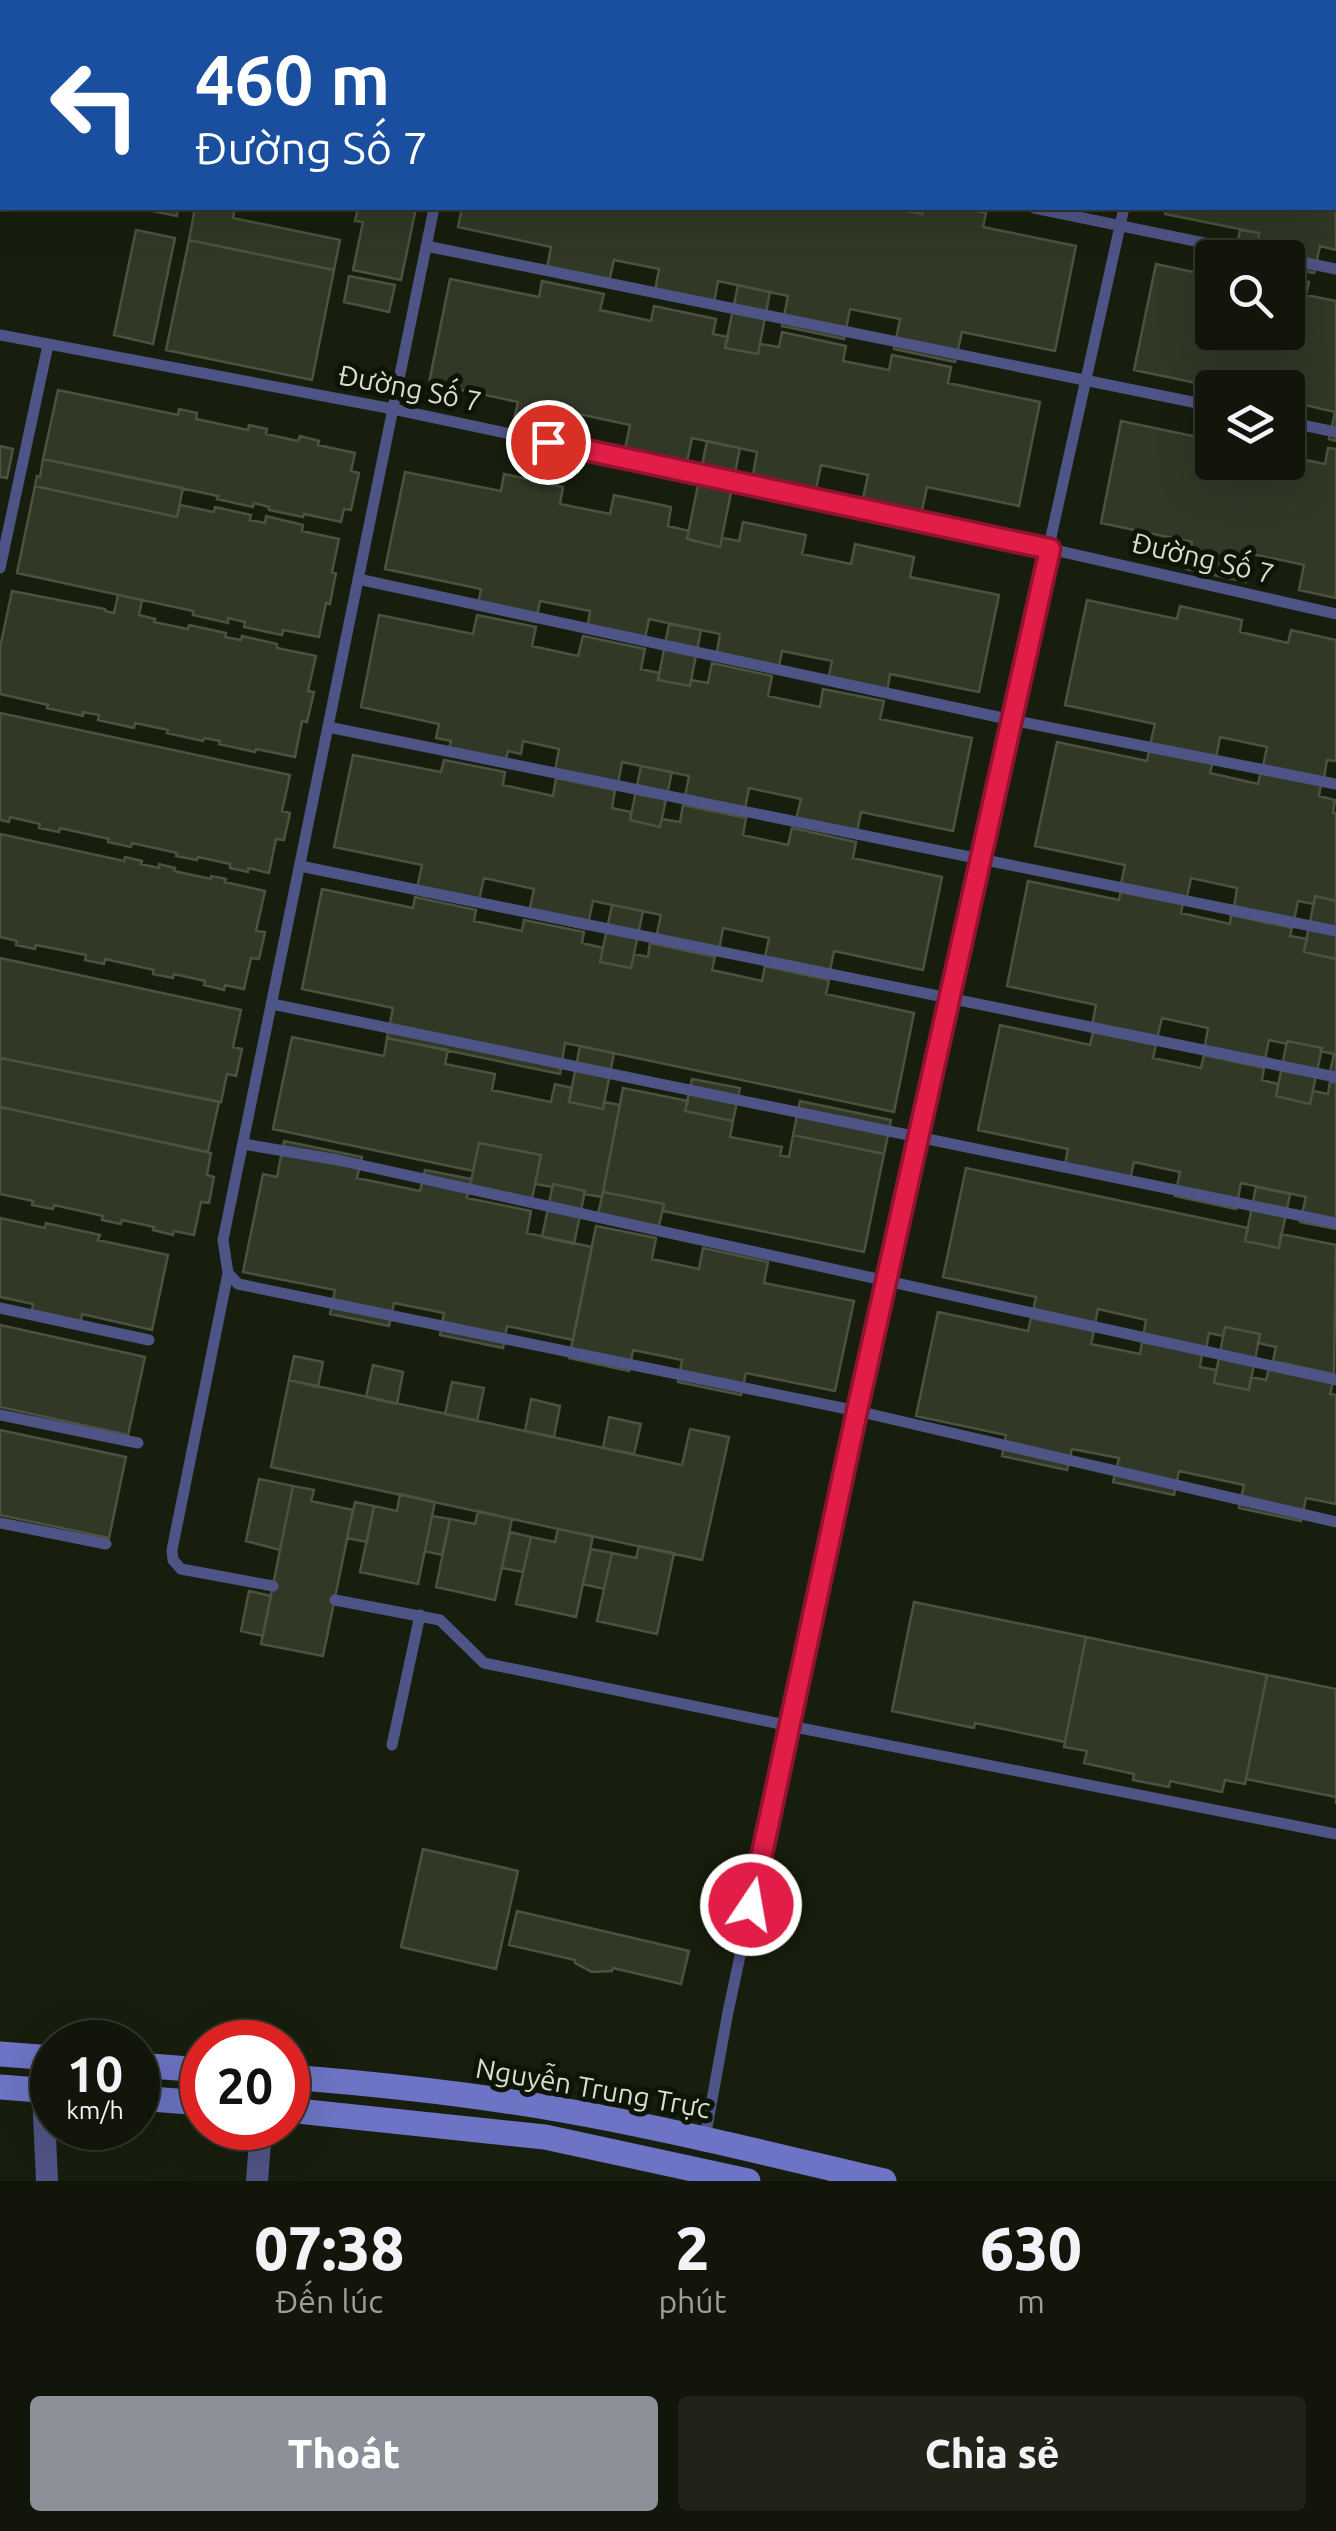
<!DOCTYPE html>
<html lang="vi">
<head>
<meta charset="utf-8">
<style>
  body { margin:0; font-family:Ubuntu,sans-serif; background:#1f2318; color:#f1f3f6; height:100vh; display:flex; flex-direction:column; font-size:38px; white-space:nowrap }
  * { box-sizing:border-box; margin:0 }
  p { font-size:32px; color:#9c9f9c }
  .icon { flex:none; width:55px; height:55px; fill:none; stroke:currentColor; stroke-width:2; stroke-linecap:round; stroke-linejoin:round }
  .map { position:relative; height:2181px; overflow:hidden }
  .details { display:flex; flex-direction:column; background:#12160a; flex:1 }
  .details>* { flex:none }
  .top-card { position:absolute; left:0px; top:0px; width:1338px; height:210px; box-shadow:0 10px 40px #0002,0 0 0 2px #31352b; background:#1a4fa0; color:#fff; overflow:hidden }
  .tools { position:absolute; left:1195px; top:240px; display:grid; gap:20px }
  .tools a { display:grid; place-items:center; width:110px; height:110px; border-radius:10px; background:#12160a; box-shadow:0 10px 40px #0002,0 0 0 2px #31352b; font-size:50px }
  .speed { position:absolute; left:30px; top:2020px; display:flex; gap:20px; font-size:50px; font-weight:700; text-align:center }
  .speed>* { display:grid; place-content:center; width:130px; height:130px; border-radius:50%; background:#12160a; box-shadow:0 10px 40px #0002,0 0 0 2px #31352b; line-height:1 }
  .speed small { font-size:25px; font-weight:400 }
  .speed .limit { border:15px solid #d22; background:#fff; color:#111 }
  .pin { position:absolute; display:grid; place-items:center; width:85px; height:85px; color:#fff; margin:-42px; border:5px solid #fff; border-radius:50%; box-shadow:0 2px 10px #0007 }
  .me { position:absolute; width:110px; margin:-55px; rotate:12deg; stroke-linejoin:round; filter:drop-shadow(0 0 8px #0008) }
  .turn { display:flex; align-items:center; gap:35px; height:210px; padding:0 30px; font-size:45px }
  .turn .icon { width:130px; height:130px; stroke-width:2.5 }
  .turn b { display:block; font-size:70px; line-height:85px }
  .eta { display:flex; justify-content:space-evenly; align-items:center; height:170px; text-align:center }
  .eta b { font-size:60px; font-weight:800; line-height:70px }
  .action { display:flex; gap:20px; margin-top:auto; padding:20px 30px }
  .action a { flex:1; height:115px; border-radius:10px; background:#8c9099; color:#fff; font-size:40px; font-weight:800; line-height:115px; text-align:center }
  .action a+a { background:#1f2318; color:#f1f3f6 }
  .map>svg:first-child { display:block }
  .building { fill:#313826; stroke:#4b5240; stroke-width:2.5 }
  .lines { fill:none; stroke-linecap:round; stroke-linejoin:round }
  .service { stroke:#4f5486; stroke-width:11 }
  .minor { stroke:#4f5486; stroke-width:22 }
  .secondary { stroke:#6d74c5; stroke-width:25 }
  .route-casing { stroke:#92132f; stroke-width:25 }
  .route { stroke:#e11d48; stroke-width:18 }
  .labels { text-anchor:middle; stroke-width:10; stroke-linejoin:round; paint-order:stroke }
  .street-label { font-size:28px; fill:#d9ddd3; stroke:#0f1505 }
</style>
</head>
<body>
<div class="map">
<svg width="1336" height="2181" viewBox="0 0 1336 2181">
  <rect width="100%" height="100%" fill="#181e0d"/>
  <path class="building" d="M82,0H167L179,2H82Z
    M167,0H377L389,2H179Z
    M508,0H663L672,2H507Z
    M929,0H1128L1127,2H941Z
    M1205,0H1336V85L1335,2H1205Z
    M1335,125L1336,250L1320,246L1314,273L1288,268V258H1254L1259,233L1165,214L1166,208H1335Z
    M138,208H178L177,216Z
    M195,208H235L233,218L340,240L334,270L189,240Z
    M358,208H416L401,280L353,270L363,222L355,221Z
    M462,208H891L922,214L923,208H961L986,213L983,227L1076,246L1055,351L962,332L955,362L894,349L900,319L850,309L844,339L782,326L788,296L718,281L713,308L654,296L659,269L614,260L608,286L546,273L551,247L458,227Z
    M136,230L175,238L153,344L114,335Z
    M1240,230L1259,233L1257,244L1238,240Z
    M189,240L334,270L312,380L166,350Z
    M1156,264L1212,276V332H1288V278L1309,282L1306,295L1336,301V441L1329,439L1335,412L1288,401V388H1220L1134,370Z
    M349,276L395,285L389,312L344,302Z
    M450,279L539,297L542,281L604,294L600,310L651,321L654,306L716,319L713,334L728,337L725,348L758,354L760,344L779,347L782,332L846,346L843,361L889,370L892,355L951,367L948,383L1040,402L1019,506L927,487L921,515L862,503L868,475L821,465L815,494L752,481L757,452L692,438L687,462L625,449L630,425L579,414L575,435L513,423L518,402L429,383Z
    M738,285L770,292L758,354L725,348Z
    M58,390L178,415L179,409L197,413L196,419L248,430L249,425L267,429L266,434L298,441L300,436L319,441L318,445L355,453L351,471L359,473L351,510L344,509L341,522L304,514L303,517L269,510V507L254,503L253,507L217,499L218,496L43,459Z
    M1121,421L1212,440V462H1288V456L1325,464L1328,448L1336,449V598L1299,590L1304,565L1252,554L1246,582L1186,569L1192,542L1101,523Z
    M707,441L740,448L720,547L687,539Z
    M0,446L13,449L7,478L0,477Z
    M43,459L183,488L177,517L35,486L37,476L40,477Z
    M405,472L501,491L504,474L563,487L560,504L610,514L614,495L671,507L668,526L689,531L687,539L720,547L722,538L739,541L743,522L806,535L802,554L851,564L855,544L914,557L910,577L999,595L979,692L890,674L887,692L828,680L832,661L782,651L778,671L716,658L720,634L649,619L644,643L587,631L590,611L540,601L536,622L477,609L481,589L385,569Z
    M35,486L177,517L180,505L214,512L215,507L251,515L250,520L265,523L266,516L303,525L302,531L339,539L332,572L336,573L330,604L326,603L319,637L283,630L282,635L244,627L245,622L228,618V623L193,615V611L17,573Z
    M12,591L105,609V611L114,613L118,595L142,600L139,615L155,619L154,622L188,629L189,625L226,633L225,637L241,640L242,636L277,644V648L316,656L308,691L314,692L307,722L302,721L295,757L256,749L255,752L219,744L220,741L204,738L203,741L167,733L168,730L135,723L134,728L98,720L99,715L83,712V716L47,708L48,705L0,694V648Z
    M1087,600L1177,619L1180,606L1242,620L1240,632L1288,643L1291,630L1336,640V761L1327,760L1323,784L1262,771L1267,747L1220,737L1216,759L1150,745L1155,724L1065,705Z
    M379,615L473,634L477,615L536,627L532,646L578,656L583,636L645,649L641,669L659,673L658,680L690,686L691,680L708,683L712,663L772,676L768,696L820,707L823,689L884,701L880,719L972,738L953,831L861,812L857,832L796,819L801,799L749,788L745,809L685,797L689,776L622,762L618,784L555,771L559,749L523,741L521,754L508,751L506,760L449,748L451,741L436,738L439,724L361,707Z
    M669,624L701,630L690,686L658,680Z
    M0,713L290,775L282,811L290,813L284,840L276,839L269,873L248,868V872L230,868V864L198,857L197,860L176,856L177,853L132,843L131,847L108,842L109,839L60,828L59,832L39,828L40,824L10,817L9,822L0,820Z
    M1057,742L1147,761L1150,747L1213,761L1210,773L1258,784L1261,771L1321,784L1319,796L1335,800L1333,813H1336V901L1315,896L1314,904L1298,901L1294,920L1234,907L1237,888L1191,878L1187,897L1121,884L1125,865L1035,846Z
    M353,755L441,772L444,760L505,772L503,785L553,796L556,778L615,790L612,808L631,812L630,820L660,827L662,819L680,822L683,805L746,818L743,835L788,845L792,828L856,842L853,858L942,877L923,970L834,951L829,975L764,962L769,938L723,928L719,951L656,938L661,915L593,901L587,929L528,916L534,889L484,878L479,900L417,888L422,865L334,847Z
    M641,766L672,772L660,827L630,820Z
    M0,834L124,861L125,857L142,861L141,864L159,868V864L175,868L174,871L211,879V876L226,879L225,882L265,891L256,931L265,932L259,959L251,958L244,989L225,985L224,990L204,985L205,981L174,974L173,978L153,974L154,970L105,959L104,964L85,960L86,955L36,945L35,949L16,945L17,941L0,937Z
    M1028,881L1119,900L1121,890L1183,903L1181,913L1230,924L1231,915L1292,928L1290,936L1307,939L1304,952L1336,959V1079L1329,1077L1334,1054L1321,1051L1322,1048L1287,1041V1044L1269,1040L1264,1064L1204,1051L1208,1028L1162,1018L1157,1039L1092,1026L1096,1005L1007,986Z
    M322,889L413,908L415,897L476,910L474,921L522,931L524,920L584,932L582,943L603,948L600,962L631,968L634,954L648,957L650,943L715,957L712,970L762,981L765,966L829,980L826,994L914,1013L894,1112L565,1043L560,1074L387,1038L393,1008L302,989Z
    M1315,896L1336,901V959L1304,952Z
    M612,905L643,911L631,968L600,962Z
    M0,958L241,1010L233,1047L242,1049L236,1076L227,1074L221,1102L0,1058Z
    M1000,1025L1090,1045L1093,1032L1156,1045L1153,1058L1201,1068L1204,1055L1264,1068L1262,1080L1278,1084L1276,1096L1310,1104L1313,1091L1328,1094L1330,1082L1336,1083V1229L1300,1222L1306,1197L1241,1183L1236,1209L1175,1196L1180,1172L1134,1162L1129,1184L1064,1170L1068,1149L978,1130Z
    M292,1037L384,1056L387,1038L448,1050L445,1064L495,1074L492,1090L551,1102L555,1084L572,1088L569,1102L603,1109L604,1102L620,1105L602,1197L584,1194L585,1191L553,1184V1187L535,1184L541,1155L479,1143L473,1171L273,1129Z
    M1287,1041L1322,1048L1310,1104L1276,1096Z
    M580,1046L614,1053L603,1109L569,1102Z
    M0,1058L219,1102L208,1152L0,1107Z
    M692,1079L740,1088L733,1121L685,1111Z
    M623,1088L688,1101L685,1111L733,1121L730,1137L782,1147L780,1155L789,1157L793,1135L884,1154L864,1252L663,1211L664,1204L603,1192Z
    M800,1101L891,1120L884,1154L793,1135Z
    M0,1107L211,1153L207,1175L214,1177L209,1203L201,1202L194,1235L174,1231L173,1235L153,1230L154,1227L122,1220L121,1224L102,1220L103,1216L54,1205L53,1209L32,1205L33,1201L0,1194Z
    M284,1141L362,1157L357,1178L420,1191L425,1170L471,1179L467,1198L531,1211L527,1233L592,1247L573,1340L507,1326L503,1348L440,1335L444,1313L394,1303L389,1326L330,1314L335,1290L243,1272L263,1174L277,1177Z
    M479,1143L541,1155L531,1204L469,1191Z
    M966,1168L1248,1228L1245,1241L1279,1248L1281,1234L1336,1245L1334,1374L1273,1361L1276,1347L1258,1343L1260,1334L1225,1327L1223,1336L1209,1333L1206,1350L1143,1337L1146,1320L1098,1309L1095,1324L1033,1311L1036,1297L943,1277Z
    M553,1184L585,1191L574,1244L542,1237Z
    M1256,1187L1290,1194L1279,1248L1245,1241Z
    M603,1192L664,1204L658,1230L597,1218Z
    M0,1218L45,1228L46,1223L100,1235L98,1240L168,1255L152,1330L82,1314L81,1321L32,1311L33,1304L0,1297Z
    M596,1226L656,1238L652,1259L699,1269L703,1248L768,1262L764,1283L854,1301L835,1391L746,1373L741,1395L678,1382L682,1360L633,1350L629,1371L569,1358Z
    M938,1312L1028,1331L1031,1318L1094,1331L1091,1344L1140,1354L1142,1342L1202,1354L1200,1367L1216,1370L1214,1383L1249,1390L1251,1377L1266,1380L1269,1368L1333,1382L1330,1394L1336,1395V1504L1306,1498L1301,1521L1239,1508L1244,1485L1179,1471L1174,1495L1113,1482L1119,1458L1072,1449L1067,1470L1002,1456L1006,1435L916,1416Z
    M0,1325L145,1357L128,1435L0,1407Z
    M1225,1327L1260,1334L1249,1390L1214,1383Z
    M294,1356L323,1362L318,1387L289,1380Z
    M373,1365L403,1372L397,1404L366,1397Z
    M289,1380L682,1465L690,1429L729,1437L702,1560L271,1467Z
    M452,1382L484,1388L477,1421L445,1414Z
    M531,1399L560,1406L554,1437L525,1431Z
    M609,1417L641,1424L634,1454L603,1448Z
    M0,1430L126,1457L109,1538L0,1515Z
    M259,1479L293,1486L280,1550L246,1541Z
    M293,1486L314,1490L311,1501L353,1510L323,1656L261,1644Z
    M400,1494L435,1502L418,1584L360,1572L374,1506L397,1511Z
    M355,1502L374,1506L367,1542L347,1538Z
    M478,1511L512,1519L495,1600L436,1587L450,1519L475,1524Z
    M432,1516L450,1519L442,1555L425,1551Z
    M558,1529L593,1536L576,1617L516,1604L531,1537L555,1542Z
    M510,1532L531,1537L523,1572L502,1568Z
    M639,1546L674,1553L657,1634L597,1621L612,1553L636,1558Z
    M591,1549L612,1553L604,1589L583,1584Z
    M249,1591L271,1596L263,1636L241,1631Z
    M914,1602L1086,1637L1065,1742L975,1723L974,1728L892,1711Z
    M1086,1637L1267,1675L1245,1784L1225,1780L1222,1792L1170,1781L1169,1787L1133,1780L1134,1774L1084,1763L1087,1751L1064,1747Z
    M1267,1675L1336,1689V1804V1797L1246,1779Z
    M423,1849L518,1871L496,1969L401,1947Z
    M517,1911L689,1951L681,1984L613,1968L612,1971L592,1972L575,1963V1960L509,1945Z"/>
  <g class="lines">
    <path class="service" d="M813,0L826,2
      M33,2L34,0
      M476,2V0
      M1169,2V0
      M1335,105H1336
      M0,162L2,150
      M434,208L223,1240L228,1273L238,1284L857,1411L1336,1522
      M1034,208L1278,258
      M426,246L1212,406
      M1288,259L1336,269
      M0,335L393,409L1050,549L1336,614
      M1288,422L1336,432
      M0,568L48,345
      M358,579L1012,720L1336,784
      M328,727L1336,931
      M300,866L1336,1077
      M272,1004L1336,1223
      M243,1144L338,1160L1336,1380
      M228,1273L172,1550L173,1560L181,1569L273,1586
      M0,1308L149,1340
      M0,1415L138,1443
      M0,1523L106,1544
      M335,1600L440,1620L484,1663L790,1726L1336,1834
      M392,1745L420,1615
      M705,2138L728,2012L857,1411L1124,208"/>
    <path class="minor" d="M43,2091L47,2181
      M257,2181L261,2128"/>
    <path class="secondary" d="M0,2054L52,2058
      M138,2065L202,2070
      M288,2077C379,2084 471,2094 562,2110C670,2129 777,2156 884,2181
      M0,2087L52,2091
      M138,2098L202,2103
      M288,2110L545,2137L748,2181"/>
  </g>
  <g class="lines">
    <defs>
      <path id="route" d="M548,442L1050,549L857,1411L751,1905"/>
    </defs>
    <use href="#route" class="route-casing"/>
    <use href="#route" class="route"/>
  </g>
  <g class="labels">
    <g class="street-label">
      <text transform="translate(410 388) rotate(11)" y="10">Đường Số 7</text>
      <text transform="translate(1203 558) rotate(13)" y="10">Đường Số 7</text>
      <text transform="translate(593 2088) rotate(10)" y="10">Nguyễn Trung Trực</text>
    </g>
  </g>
</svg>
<div class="tools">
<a><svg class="icon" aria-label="search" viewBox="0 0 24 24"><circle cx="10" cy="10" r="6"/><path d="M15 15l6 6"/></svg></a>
<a><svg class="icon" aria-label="layers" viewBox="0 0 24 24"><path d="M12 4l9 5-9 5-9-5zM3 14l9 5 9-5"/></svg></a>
</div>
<div class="speed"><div>10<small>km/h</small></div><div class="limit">20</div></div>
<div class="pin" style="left:548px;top:442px;background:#d93025"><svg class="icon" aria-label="arrive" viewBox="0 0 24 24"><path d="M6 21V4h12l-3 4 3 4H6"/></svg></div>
<svg class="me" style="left:751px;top:1905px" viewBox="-20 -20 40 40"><circle r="17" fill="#e11d48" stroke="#fff" stroke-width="3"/><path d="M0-11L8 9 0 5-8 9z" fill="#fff"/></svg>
<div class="top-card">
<div class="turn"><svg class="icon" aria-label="left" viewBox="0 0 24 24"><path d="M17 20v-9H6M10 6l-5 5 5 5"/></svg><div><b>460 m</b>Đường Số 7</div></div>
</div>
</div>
<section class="details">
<div class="eta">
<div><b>07:38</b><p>Đến lúc</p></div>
<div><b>2</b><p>phút</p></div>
<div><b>630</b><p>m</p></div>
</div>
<div class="action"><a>Thoát</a><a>Chia sẻ</a></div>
</section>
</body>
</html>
